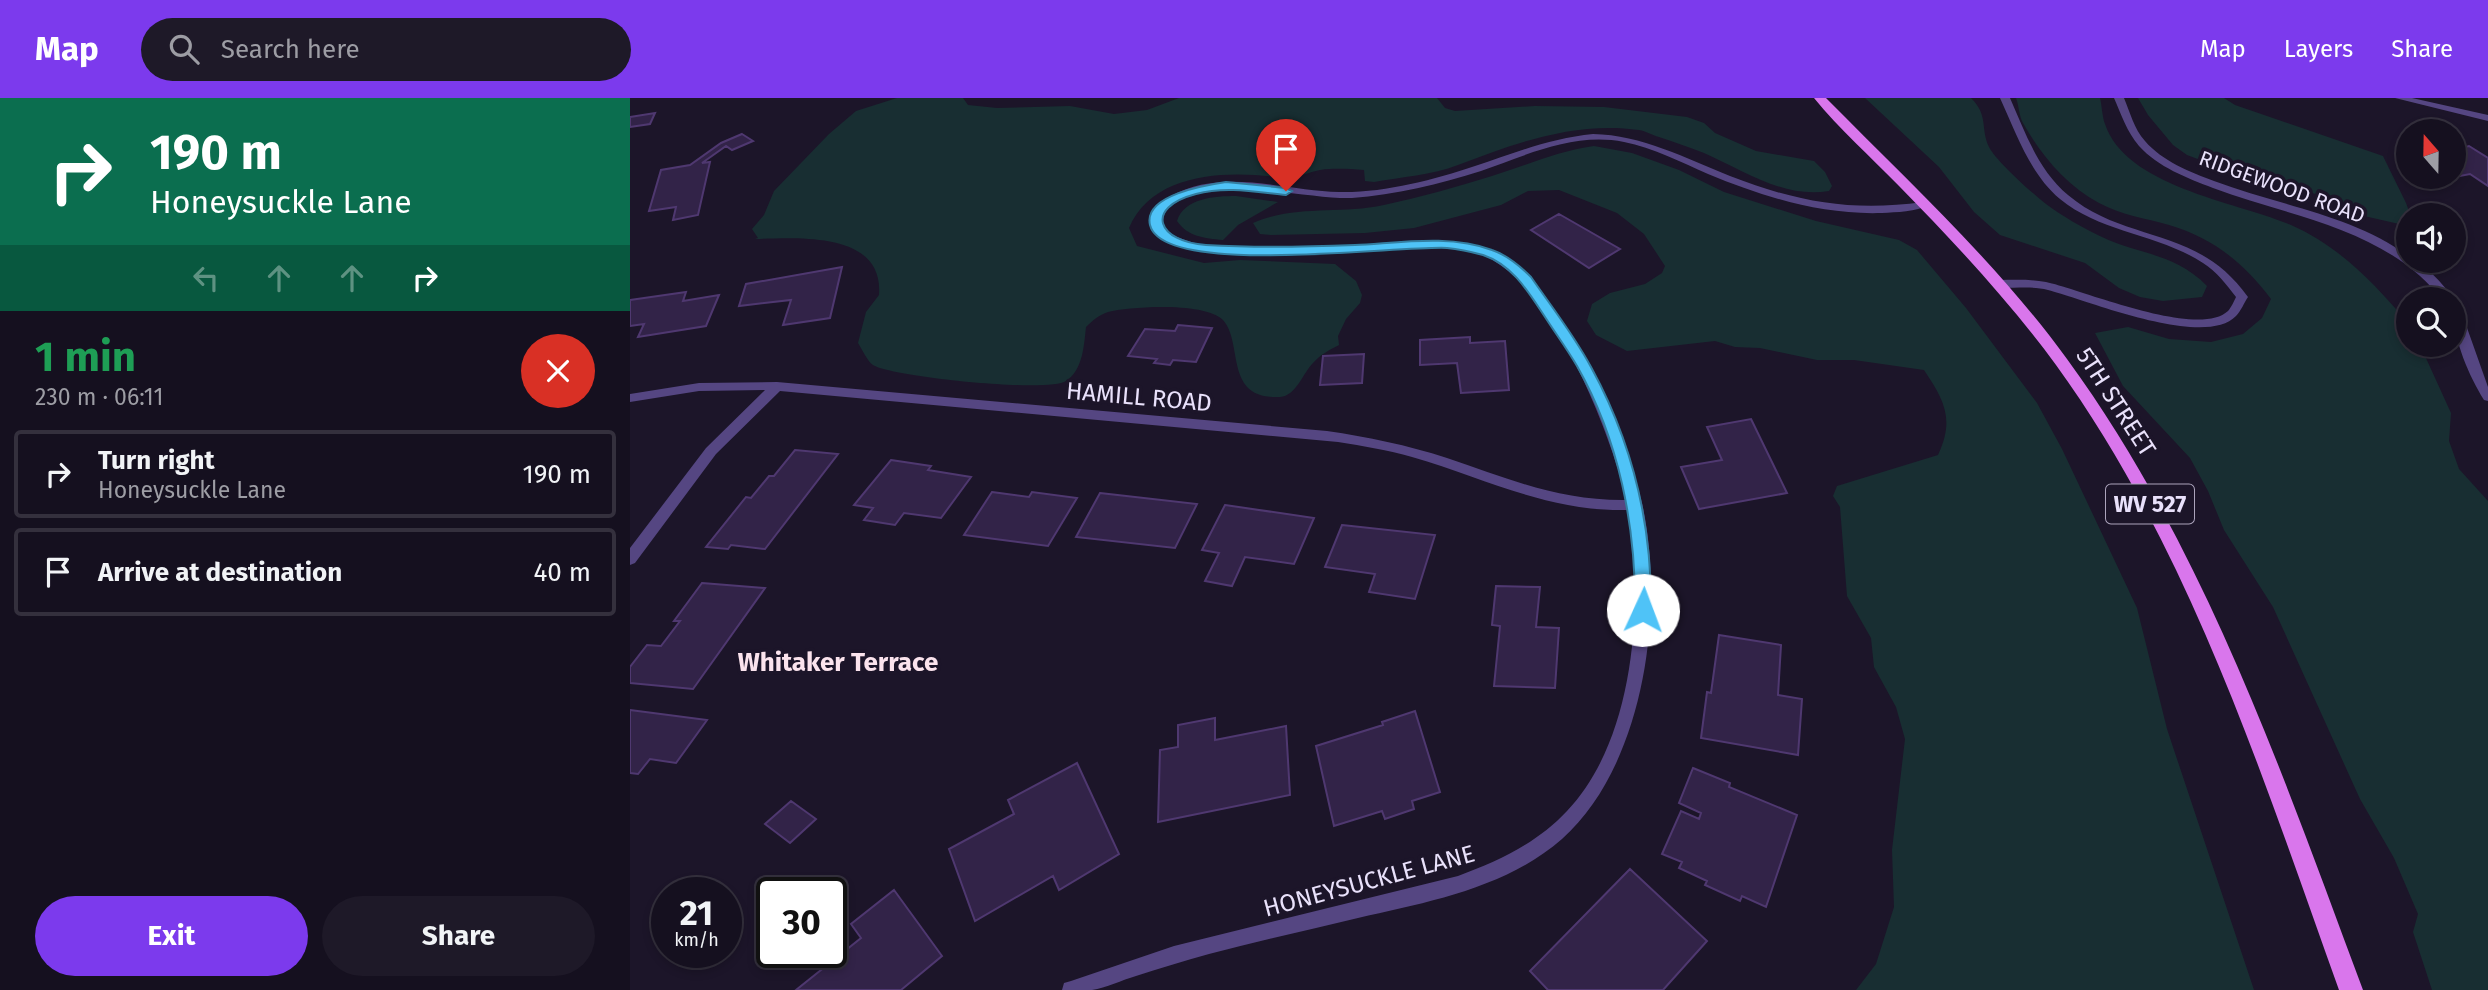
<!DOCTYPE html>
<html lang="en">
<head>
<meta charset="utf-8">
<style>
  body { margin:0; font-family:"Fira Sans",sans-serif; background:#1e1928; color:#f1f3f6; height:100vh; display:flex; flex-direction:column; font-size:26px; white-space:nowrap }
  * { box-sizing:border-box; margin:0 }
  p { font-size:23px; color:#9d9da4 }
  .icon { flex:none; width:38px; height:38px; fill:none; stroke:currentColor; stroke-width:2; stroke-linecap:round; stroke-linejoin:round }
  .map { position:relative; flex:1; overflow:hidden }
  .sheet { display:flex; flex-direction:column; background:#15101f; width:630px }
  .sheet>* { flex:none }
  .top-card { background:#0b6e4f; color:#fff; overflow:hidden }
  .needle { width:46px; rotate:340deg }
  .buttons { position:absolute; left:1766px; top:21px; display:grid; gap:14px }
  .buttons a { display:grid; place-items:center; width:70px; height:70px; border-radius:50%; background:#15101f; box-shadow:0 4px 10px #0003,0 0 0 2px #34303d; font-size:35px }
  .speed { position:absolute; left:21px; top:779px; display:flex; gap:14px; font-size:35px; font-weight:700; text-align:center }
  .speed>* { display:grid; place-content:center; width:91px; height:91px; border-radius:50%; background:#15101f; box-shadow:0 4px 10px #0003,0 0 0 2px #34303d; line-height:1 }
  .speed small { font-size:18px; font-weight:400 }
  .speed .limit { border:4px solid #111; border-radius:10px; background:#fff; color:#111 }
  .pin { position:absolute; display:grid; place-items:center; width:60px; height:60px; color:#fff; margin:-72px -30px; border-radius:50% 50% 50% 0; rotate:-45deg; box-shadow:0 0 7px #0007 }
  .pin .icon { rotate:45deg }
  .me { position:absolute; width:77px; margin:-38px; rotate:2deg; stroke-linejoin:round; filter:drop-shadow(0 0 5px #0008) }
  .turn { display:flex; align-items:center; gap:24px; height:147px; padding:0 35px; font-size:32px }
  .turn .icon { width:91px; height:91px; stroke-width:2.5 }
  .turn b { display:block; font-size:49px; line-height:60px }
  .lanes { display:flex; align-items:center; height:66px; padding:0 35px; background:#0003; justify-content:center; gap:35px; direction:ltr }
  .lanes .off { opacity:.35 }
  .round { display:grid; place-items:center; flex:none; width:74px; height:74px; border-radius:37px; background:#1e1928 }
  .headline { display:flex; align-items:center; justify-content:space-between; height:119px; padding:0 35px }
  h1 { font-size:42px; font-weight:700; line-height:52px; color:#1e9e55 }
  .primary-button { display:flex; gap:14px; margin-top:auto; padding:14px 35px }
  .primary-button a { flex:1; height:80px; border-radius:42px; background:#7c3aed; color:#fff; font-size:28px; font-weight:700; line-height:80px; text-align:center }
  .primary-button a+a { background:#1e1928; color:#f1f3f6 }
  ul { padding:0; list-style:none }
  li { display:flex; align-items:center; gap:21px; height:88px; margin:0 14px 10px; padding:0 21px; border:4px solid #34303d; border-radius:7px }
  li div { flex:1 }
  li b { display:block; font-size:26px }
  li em { font-style:normal }
  header { display:flex; align-items:center; gap:42px; box-sizing:border-box; height:98px; padding:0 35px; background:#7c3aed; color:#fff }
  header strong { font-size:33px }
  nav { display:flex; gap:38px; margin-inline-start:auto; font-size:24px }
  .search { width:490px; height:63px; background:#1e1928; display:flex; align-items:center; gap:18px; box-sizing:border-box; padding:0 24px; border-radius:38px; color:#9d9da4; font-size:26px }
  main { display:flex; flex:1; min-height:0 }
  .map>svg:first-child { display:block }
  .green { fill:#182e32 }
  .building { fill:#322348; stroke:#4f3870; stroke-width:2 }
  .lines { fill:none; stroke-linecap:round; stroke-linejoin:round }
  .street { fill:#554682; fill-rule:evenodd }
  .primary { fill:#d976ec; fill-rule:evenodd }
  .route { fill:#4fc3f7; stroke:#337fa1; stroke-width:2 }
  .labels { text-anchor:middle; stroke-width:7; stroke-linejoin:round; paint-order:stroke }
  .far-street-label { font-size:21px; fill:#e9e1fb; stroke:#1c1529 }
  .shield { fill:#1c1529; stroke:#aca4bc; stroke-width:2 }
  .shield-label { font-size:23px; font-weight:bold; fill:#e9e1fb }
  .street-label { font-size:24px; fill:#e9e1fb; stroke:#1c1529 }
  .neighbourhood-label { font-size:26px; font-weight:bold; fill:#fbe3ed; stroke:#1c1529 }
</style>
</head>
<body>
<header>
<strong>Map</strong>
<div class="search"><svg class="icon" aria-label="search" viewBox="0 0 24 24"><circle cx="10" cy="10" r="6"/><path d="M15 15l6 6"/></svg>Search here</div>
<nav><a>Map</a><a>Layers</a><a>Share</a></nav>
</header>
<main>
<section class="sheet">
<div class="top-card">
<div class="turn"><svg class="icon" aria-label="right" viewBox="0 0 24 24"><path d="M7 20v-9h11M14 6l5 5-5 5"/></svg><div><b>190 m</b>Honeysuckle Lane</div></div>
<div class="lanes"><svg class="icon off" aria-label="left" viewBox="0 0 24 24"><path d="M17 20v-9H6M10 6l-5 5 5 5"/></svg><svg class="icon off" aria-label="ahead" viewBox="0 0 24 24"><path d="M12 20V5M6 11l6-6 6 6"/></svg><svg class="icon off" aria-label="ahead" viewBox="0 0 24 24"><path d="M12 20V5M6 11l6-6 6 6"/></svg><svg class="icon" aria-label="right" viewBox="0 0 24 24"><path d="M7 20v-9h11M14 6l5 5-5 5"/></svg></div>
</div>
<div class="headline"><div><h1>1 min</h1><p>230 m · 06:11</p></div><a class="round" style="background:#d93025;color:#fff"><svg class="icon" aria-label="close" viewBox="0 0 24 24"><path d="M6 6l12 12M18 6L6 18"/></svg></a></div>
<ul>
<li><svg class="icon" aria-label="right" viewBox="0 0 24 24"><path d="M7 20v-9h11M14 6l5 5-5 5"/></svg><div><b>Turn right</b><p>Honeysuckle Lane</p></div><em>190 m</em></li>
<li><svg class="icon" aria-label="arrive" viewBox="0 0 24 24"><path d="M6 21V4h12l-3 4 3 4H6"/></svg><div><b>Arrive at destination</b></div><em>40 m</em></li>
</ul>
<div class="primary-button"><a>Exit</a><a>Share</a></div>
</section>
<div class="map">
<svg width="1858" height="892" viewBox="0 0 1858 892">
  <rect width="100%" height="100%" fill="#1c1529"/>
  <path class="green" d="M267,0H333L338,7L367,10L440,8L484,16L517,12L549,0H807L815,10L825,13L905,8L974,9L1057,19L1074,25L1085,35L1126,53L1184,63L1195,74L1202,88L1199,93C1154,101 1113,72 1074,55C1059,49 1044,44 1029,39C1022,37 1016,33 1009,32C945,23 886,45 828,67C802,77 771,79 744,84L735,83L734,72C719,71 704,70 690,72C679,74 664,81 653,80C600,72 523,73 499,130L507,148L574,165L610,162L705,166L726,183L732,197L730,205L716,221L708,238L709,247C699,252 690,257 683,265C673,275 666,298 650,299C593,302 614,245 593,222C576,204 501,208 478,214C469,217 463,222 456,229C454,247 453,272 436,283C418,295 262,279 243,267C237,263 232,251 228,245L236,214L249,197C254,133 168,140 125,141L128,140L122,131L134,117L144,93L199,36L226,13Z
    M1235,0H1341C1359,18 1350,30 1359,49C1366,63 1403,96 1416,106C1432,118 1453,130 1472,139C1510,157 1545,155 1577,188L1572,199L1533,203L1510,199L1489,190L1455,165L1370,137L1344,114L1309,69Z
    M1386,0H1470C1472,8 1472,18 1475,26C1496,89 1607,104 1661,127C1709,148 1744,185 1778,225V247H1790L1821,315L1819,343L1829,371L1858,403V892H1802L1783,834L1788,816L1764,760L1730,701L1643,509L1594,432L1578,393L1560,360L1493,288L1465,235L1498,229L1539,241L1581,244L1613,236L1632,220L1641,201C1614,165 1583,140 1539,127C1515,120 1491,117 1469,105C1436,87 1411,57 1393,25C1389,18 1389,8 1386,0Z
    M1508,0H1594L1605,7L1753,58L1776,105L1780,116L1778,128L1734,118L1693,98L1597,72L1557,57L1543,47L1518,17Z
    M964,48L1002,55L1049,72L1094,94L1186,123L1269,142L1287,152L1336,210L1407,305L1432,351L1507,510L1537,631L1624,892H1226L1246,866L1264,809L1262,752L1275,641L1266,609L1244,569L1241,540L1217,498L1210,409L1203,398L1207,388L1308,357C1325,321 1314,302 1294,272L1224,262H1187L1130,250L1105,249L1085,243L997,253L966,237L957,223L962,206L980,195L1015,186L1032,175L1035,168L1014,136L987,115L929,92L898,93L871,107L784,130L735,135L641,137L630,136L623,125C668,106 708,117 754,107C790,99 827,89 862,78C897,67 928,53 964,48Z
    M606,98L648,104L608,127L593,142C574,140 558,139 547,123C554,100 585,98 606,98Z"/>
  <path class="building" d="M25,15L20,26L0,29V19Z
    M112,36L123,43L102,52L96,48L72,65L80,64L68,117L43,122L46,109L19,113L31,72L60,67L91,45Z
    M1839,48L1858,60V88L1840,76L1830,78L1824,74V52Z
    M929,116L990,151L959,170L901,132Z
    M212,169L200,220L153,227L161,202L109,208L116,186Z
    M56,194L53,203L89,197L76,228L8,239L14,226L0,228V202Z
    M548,227L582,230L566,264L543,262L540,267L524,265L527,261L498,258L515,231L545,233Z
    M840,239V245L875,243L879,292L831,295L827,265L790,267V242Z
    M734,256L732,285L690,287L693,258Z
    M1121,321L1157,395L1069,411L1051,369L1092,362L1077,329Z
    M165,352L208,356L135,451L101,447L98,451L76,449L116,399L121,400L139,378H144Z
    M261,362L301,368L298,372L341,379L311,420L274,415L265,427L234,422L243,410L224,407Z
    M362,394L399,399L402,394L447,400L418,448L334,437Z
    M470,395L567,406L545,450L446,439Z
    M595,407L684,420L664,466L615,459L602,488L575,483L589,455L572,452Z
    M712,427L805,437L785,501L739,494L745,476L695,469Z
    M72,485L135,490L63,591L0,585V569L17,547L31,548L50,523H44Z
    M866,488L910,489L906,529L929,530L925,590L864,588L870,528L862,527Z
    M1089,537L1151,547L1148,597L1172,601L1168,657L1071,640L1077,594L1081,595Z
    M0,612L77,622L46,665L20,661L8,676L0,675Z
    M785,613L810,694L782,703L784,711L755,721L752,713L704,728L686,648L753,627L752,624Z
    M585,620V642L656,628L660,697L528,724L530,652L548,649V627Z
    M447,665L489,756L429,792L423,778L345,823L319,751L384,716L378,702Z
    M1063,670L1100,685L1099,689L1167,717L1136,809L1112,798L1110,803L1075,787L1077,783L1049,770L1052,764L1032,756L1051,713L1069,721L1071,715L1049,705Z
    M161,703L186,721L160,745L135,726Z
    M1000,771L1077,843L1033,892H918L900,873Z
    M264,792L312,858L271,892H166L231,840L221,826Z"/>
  <g class="lines">
    <path class="street" d="M1370,0H1380C1395,34 1408,72 1438,97C1496,146 1567,127 1618,199C1614,205 1611,213 1606,218C1574,251 1457,202 1418,192C1400,187 1382,192 1364,188L1362,186L1368,182C1384,182 1400,181 1416,184C1453,192 1568,241 1598,213C1601,210 1604,203 1606,199C1596,186 1587,174 1573,165C1529,136 1471,135 1430,101C1400,76 1386,35 1370,0Z
      M1484,0H1494C1500,14 1504,31 1515,43C1532,63 1560,74 1584,83C1647,107 1723,117 1778,158V163C1795,163 1814,188 1824,201H1812C1805,193 1798,185 1790,178C1733,127 1652,116 1583,90C1557,80 1528,69 1509,48C1497,34 1491,16 1484,0Z
      M1765,0H1782L1858,17V23Z
      M963,36C1012,37 1055,60 1100,78C1167,104 1222,114 1293,104L1298,107C1287,114 1266,114 1252,115C1191,117 1134,99 1078,76C1051,64 1023,50 994,44C944,34 897,57 851,73C810,86 765,97 722,100C679,102 565,72 537,111C533,116 533,125 532,131C559,148 582,148 613,150C651,151 689,149 727,147C781,144 844,131 889,169C914,190 931,223 947,250C975,298 999,350 1012,405C1035,508 1016,666 932,741C876,790 798,804 728,820C678,832 628,843 579,856C554,863 530,870 506,878C492,882 476,890 462,892C452,892 442,892 432,892L434,885L441,883L544,848L828,778C869,763 907,745 937,713C1006,640 1013,506 999,412C917,414 858,381 782,359C758,352 733,348 708,344L150,293L86,356L5,465L0,467V450L76,350L135,292L69,293L0,304V296L69,285L147,284L697,333C738,339 777,347 817,360C879,381 930,403 997,402C979,331 918,169 838,152C806,146 771,151 738,153C696,156 653,158 611,156C581,155 544,154 521,132C522,126 522,117 525,112C528,106 536,101 541,98C593,69 655,93 709,94C754,95 803,82 845,68C884,55 921,40 963,36Z
      M1824,206L1830,210L1858,289V303L1854,302C1838,276 1821,237 1824,206Z"/>
    <path class="primary" d="M1184,0H1196C1279,84 1367,165 1437,261C1575,450 1652,675 1733,892H1709C1632,678 1561,453 1426,267C1379,203 1324,144 1269,88C1241,59 1209,31 1184,0Z"/>
  </g>
  <path class="route" d="M596,84L656,90L662,93L656,97C626,94 596,88 566,96C513,110 528,144 576,147C626,150 674,149 725,147C768,145 820,136 862,152C877,157 890,168 901,179C921,208 944,237 961,269C1002,344 1022,427 1021,512L1019,517H1007L1005,512C1006,428 989,342 947,268C937,251 926,236 915,219C899,195 883,167 853,157C842,154 828,151 817,150C770,147 533,180 520,127C513,97 576,87 596,84Z"/>
  <g class="labels">
    <g class="far-street-label">
      <text transform="translate(1652 89) rotate(20)" y="7">RIDGEWOOD ROAD</text>
    </g>
    <rect class="shield" x="1476" y="386.5" width="88" height="39" rx="5"/>
    <g class="shield-label">
      <text x="1520" y="414">WV 527</text>
    </g>
    <g class="street-label">
      <text transform="translate(509 299) rotate(5)" y="8">HAMILL ROAD</text>
      <text transform="translate(1486 304) rotate(57)" y="8">5TH STREET</text>
      <text transform="translate(739 783) rotate(-15)" y="8">HONEYSUCKLE LANE</text>
    </g>
    <g class="neighbourhood-label">
      <text x="208" y="573">Whitaker Terrace</text>
    </g>
  </g>
</svg>
<div class="buttons">
<a><svg class="needle" viewBox="-14 -14 28 28"><path d="M0-13l5 13h-10z" fill="#e53935"/><path d="M0 13l5-13h-10z" fill="#9d9da4"/></svg></a>
<a><svg class="icon" aria-label="sound" viewBox="0 0 24 24"><path d="M4 9h4l5-4v14l-5-4H4zM17 9q2 3 0 6"/></svg></a>
<a><svg class="icon" aria-label="search" viewBox="0 0 24 24"><circle cx="10" cy="10" r="6"/><path d="M15 15l6 6"/></svg></a>
</div>
<div class="speed"><div>21<small>km/h</small></div><div class="limit">30</div></div>
<div class="pin" style="left:656px;top:93px;background:#d93025"><svg class="icon" aria-label="arrive" viewBox="0 0 24 24"><path d="M6 21V4h12l-3 4 3 4H6"/></svg></div>
<svg class="me" style="left:1013px;top:512px" viewBox="-20 -20 40 40"><circle r="19" fill="#fff"/><path d="M0-13L10 11 0 6-10 11z" fill="#4fc3f7"/></svg>
</div>
</main>
</body>
</html>
